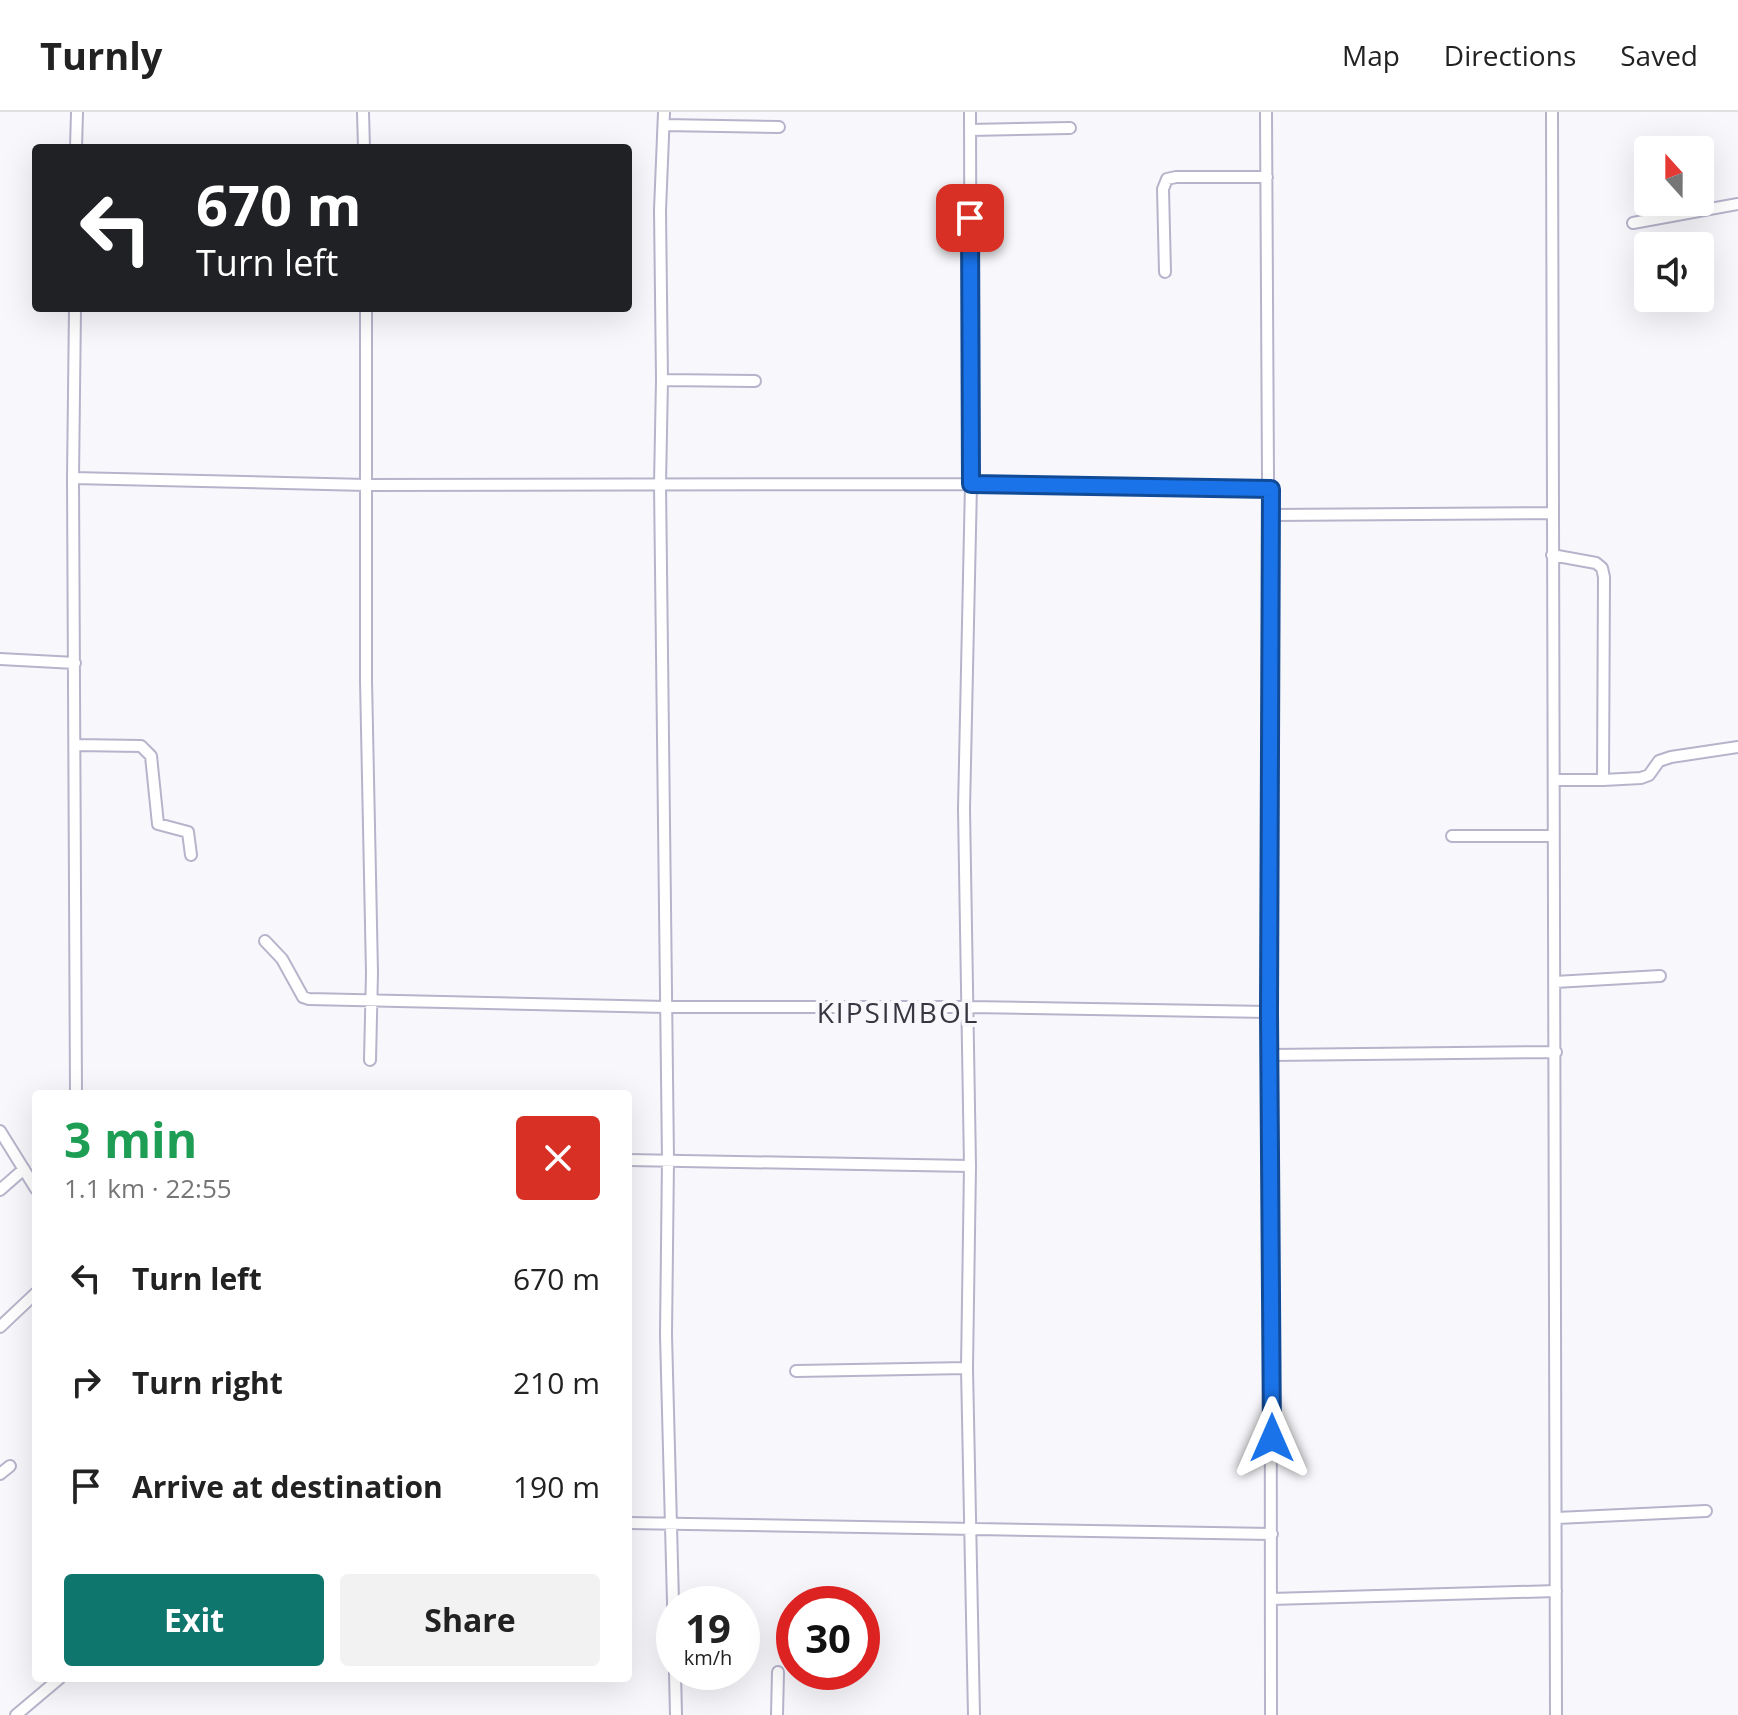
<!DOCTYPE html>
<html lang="en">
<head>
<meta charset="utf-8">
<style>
  body { margin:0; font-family:"Open Sans",sans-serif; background:#f2f2f2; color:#222; height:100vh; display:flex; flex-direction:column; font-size:30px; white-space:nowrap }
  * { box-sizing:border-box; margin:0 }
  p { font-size:26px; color:#767676 }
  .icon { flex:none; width:44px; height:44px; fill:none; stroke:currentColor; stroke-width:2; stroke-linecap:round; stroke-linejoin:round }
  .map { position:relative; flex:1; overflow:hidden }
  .drawer { position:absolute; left:32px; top:978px; width:600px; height:592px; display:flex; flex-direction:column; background:#fff; border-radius:8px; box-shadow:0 8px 32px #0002 }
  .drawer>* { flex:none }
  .banner { position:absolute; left:32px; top:32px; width:600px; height:168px; border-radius:8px; box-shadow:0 8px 32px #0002; background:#202124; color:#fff; overflow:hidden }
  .needle { width:52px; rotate:339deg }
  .buttons { position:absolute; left:1634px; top:24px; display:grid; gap:16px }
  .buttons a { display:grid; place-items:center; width:80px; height:80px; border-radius:8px; background:#fff; box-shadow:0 8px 32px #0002; font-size:40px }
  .speed { position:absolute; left:656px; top:1474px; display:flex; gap:16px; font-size:40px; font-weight:700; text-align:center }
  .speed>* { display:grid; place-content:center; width:104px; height:104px; border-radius:50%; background:#fff; box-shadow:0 8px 32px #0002; line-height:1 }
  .speed small { font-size:20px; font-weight:400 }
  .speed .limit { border:12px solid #d22; background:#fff; color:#111 }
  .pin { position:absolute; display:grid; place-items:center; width:68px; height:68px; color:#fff; margin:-34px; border-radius:16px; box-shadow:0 4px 12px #0006 }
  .me { position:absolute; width:88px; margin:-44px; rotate:0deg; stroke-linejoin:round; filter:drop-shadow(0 0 6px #0008) }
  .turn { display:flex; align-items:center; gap:28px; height:168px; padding:0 32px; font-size:36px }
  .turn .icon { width:104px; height:104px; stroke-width:2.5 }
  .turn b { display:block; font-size:56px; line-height:68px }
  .round { display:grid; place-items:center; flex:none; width:84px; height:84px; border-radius:8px; background:#f2f2f2 }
  .overview { display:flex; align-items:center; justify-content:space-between; height:136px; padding:0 32px }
  h1 { font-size:48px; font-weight:700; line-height:60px; color:#1e9e55 }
  .button { display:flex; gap:16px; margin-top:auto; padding:16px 32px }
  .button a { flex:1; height:92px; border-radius:8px; background:#0f766e; color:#fff; font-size:32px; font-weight:700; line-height:92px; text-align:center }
  .button a+a { background:#f2f2f2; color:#222 }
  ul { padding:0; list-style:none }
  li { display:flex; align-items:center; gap:24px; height:104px; padding:0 32px }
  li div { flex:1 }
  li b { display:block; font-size:30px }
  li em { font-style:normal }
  header { display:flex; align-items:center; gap:48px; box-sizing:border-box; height:112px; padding:0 40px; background:#fff; border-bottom:2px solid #e0e0e0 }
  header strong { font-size:38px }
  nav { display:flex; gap:44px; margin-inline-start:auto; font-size:28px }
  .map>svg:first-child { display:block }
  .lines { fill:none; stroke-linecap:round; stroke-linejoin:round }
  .street-casing { stroke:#b5b4cb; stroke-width:14 }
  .street { stroke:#fff; stroke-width:10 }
  .route-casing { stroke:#114b97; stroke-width:20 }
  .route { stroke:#1a73e8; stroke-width:14 }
  .labels { text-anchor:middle; stroke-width:8; stroke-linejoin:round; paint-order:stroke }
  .quarter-label { font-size:28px; letter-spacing:2px; fill:#383741; stroke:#f8f8fc }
</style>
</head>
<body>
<header>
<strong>Turnly</strong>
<nav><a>Map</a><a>Directions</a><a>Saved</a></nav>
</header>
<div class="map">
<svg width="1738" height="1603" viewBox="0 0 1738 1603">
  <rect width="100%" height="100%" fill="#f8f8fc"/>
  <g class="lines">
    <defs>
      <path id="street" d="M363,0L364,36
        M664,0L660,98L662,268L660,372L668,1048L666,1223L674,1528
        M970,0L971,372L964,697L970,1054L967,1256L974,1603
        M1266,0C1272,534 1270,1069 1271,1603
        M1552,0L1556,1603
        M664,13L779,15
        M970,18L1070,16
        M76,36L77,0
        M1633,111L1738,92
        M1165,160L1163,77L1167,67L1176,65H1267
        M75,196L73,366L76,982
        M366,196V568L372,861L370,948
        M662,268L755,269
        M73,366L366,373L971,372L1271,377
        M1270,403L1552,401
        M1552,443L1596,451L1602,456L1604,465L1603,668H1555
        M0,547L75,551
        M76,633L141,634L151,644L158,712L188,720L191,743
        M1603,668L1641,666L1649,663L1659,649L1671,645L1738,635
        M1452,724H1554
        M265,829L282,847L303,885L309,887L666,895H969L1269,900
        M1555,870L1660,864
        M1270,943L1556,940
        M0,1019L36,1077
        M628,1048L970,1054
        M0,1078L24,1057
        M0,1215L36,1181
        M796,1259L967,1256
        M0,1362L10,1354
        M1557,1406L1706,1399
        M628,1411L1272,1422
        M1271,1487L1556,1479
        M675,1560L676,1603
        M16,1603L60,1566
        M777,1603L778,1560"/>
    </defs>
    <use href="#street" class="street-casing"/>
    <use href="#street" class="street"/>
  </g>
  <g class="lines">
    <defs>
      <path id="route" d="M970,106L971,372L1271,377L1269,900L1272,1326"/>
    </defs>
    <use href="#route" class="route-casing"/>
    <use href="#route" class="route"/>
  </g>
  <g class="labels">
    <g class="quarter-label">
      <text x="898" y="911">KIPSIMBOL</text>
    </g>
  </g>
</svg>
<div class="buttons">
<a><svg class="needle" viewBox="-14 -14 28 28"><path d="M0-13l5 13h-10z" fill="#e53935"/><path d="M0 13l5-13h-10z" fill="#767676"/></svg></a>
<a><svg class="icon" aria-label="sound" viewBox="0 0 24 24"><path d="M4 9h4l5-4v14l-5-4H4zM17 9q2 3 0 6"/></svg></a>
</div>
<div class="speed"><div>19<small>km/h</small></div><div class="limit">30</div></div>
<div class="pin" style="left:970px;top:106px;background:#d93025"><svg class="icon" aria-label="arrive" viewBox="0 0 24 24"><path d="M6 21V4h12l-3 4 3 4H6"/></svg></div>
<svg class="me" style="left:1272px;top:1326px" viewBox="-20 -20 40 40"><path d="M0-17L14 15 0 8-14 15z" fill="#1a73e8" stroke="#fff" stroke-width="4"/></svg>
<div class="banner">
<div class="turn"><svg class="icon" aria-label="left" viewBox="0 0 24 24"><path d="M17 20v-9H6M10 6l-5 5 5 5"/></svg><div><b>670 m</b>Turn left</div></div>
</div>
<section class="drawer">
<div class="overview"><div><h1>3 min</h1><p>1.1 km · 22:55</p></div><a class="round" style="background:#d93025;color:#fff"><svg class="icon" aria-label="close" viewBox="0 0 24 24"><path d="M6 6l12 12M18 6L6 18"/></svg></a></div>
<ul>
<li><svg class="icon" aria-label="left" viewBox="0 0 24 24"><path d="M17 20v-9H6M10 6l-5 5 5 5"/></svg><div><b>Turn left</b></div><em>670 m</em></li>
<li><svg class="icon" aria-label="right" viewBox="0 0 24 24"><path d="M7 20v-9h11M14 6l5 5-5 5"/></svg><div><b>Turn right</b></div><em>210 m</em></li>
<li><svg class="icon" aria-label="arrive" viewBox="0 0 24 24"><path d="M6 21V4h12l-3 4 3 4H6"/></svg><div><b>Arrive at destination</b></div><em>190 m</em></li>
</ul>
<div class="button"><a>Exit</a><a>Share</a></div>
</section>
</div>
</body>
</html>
